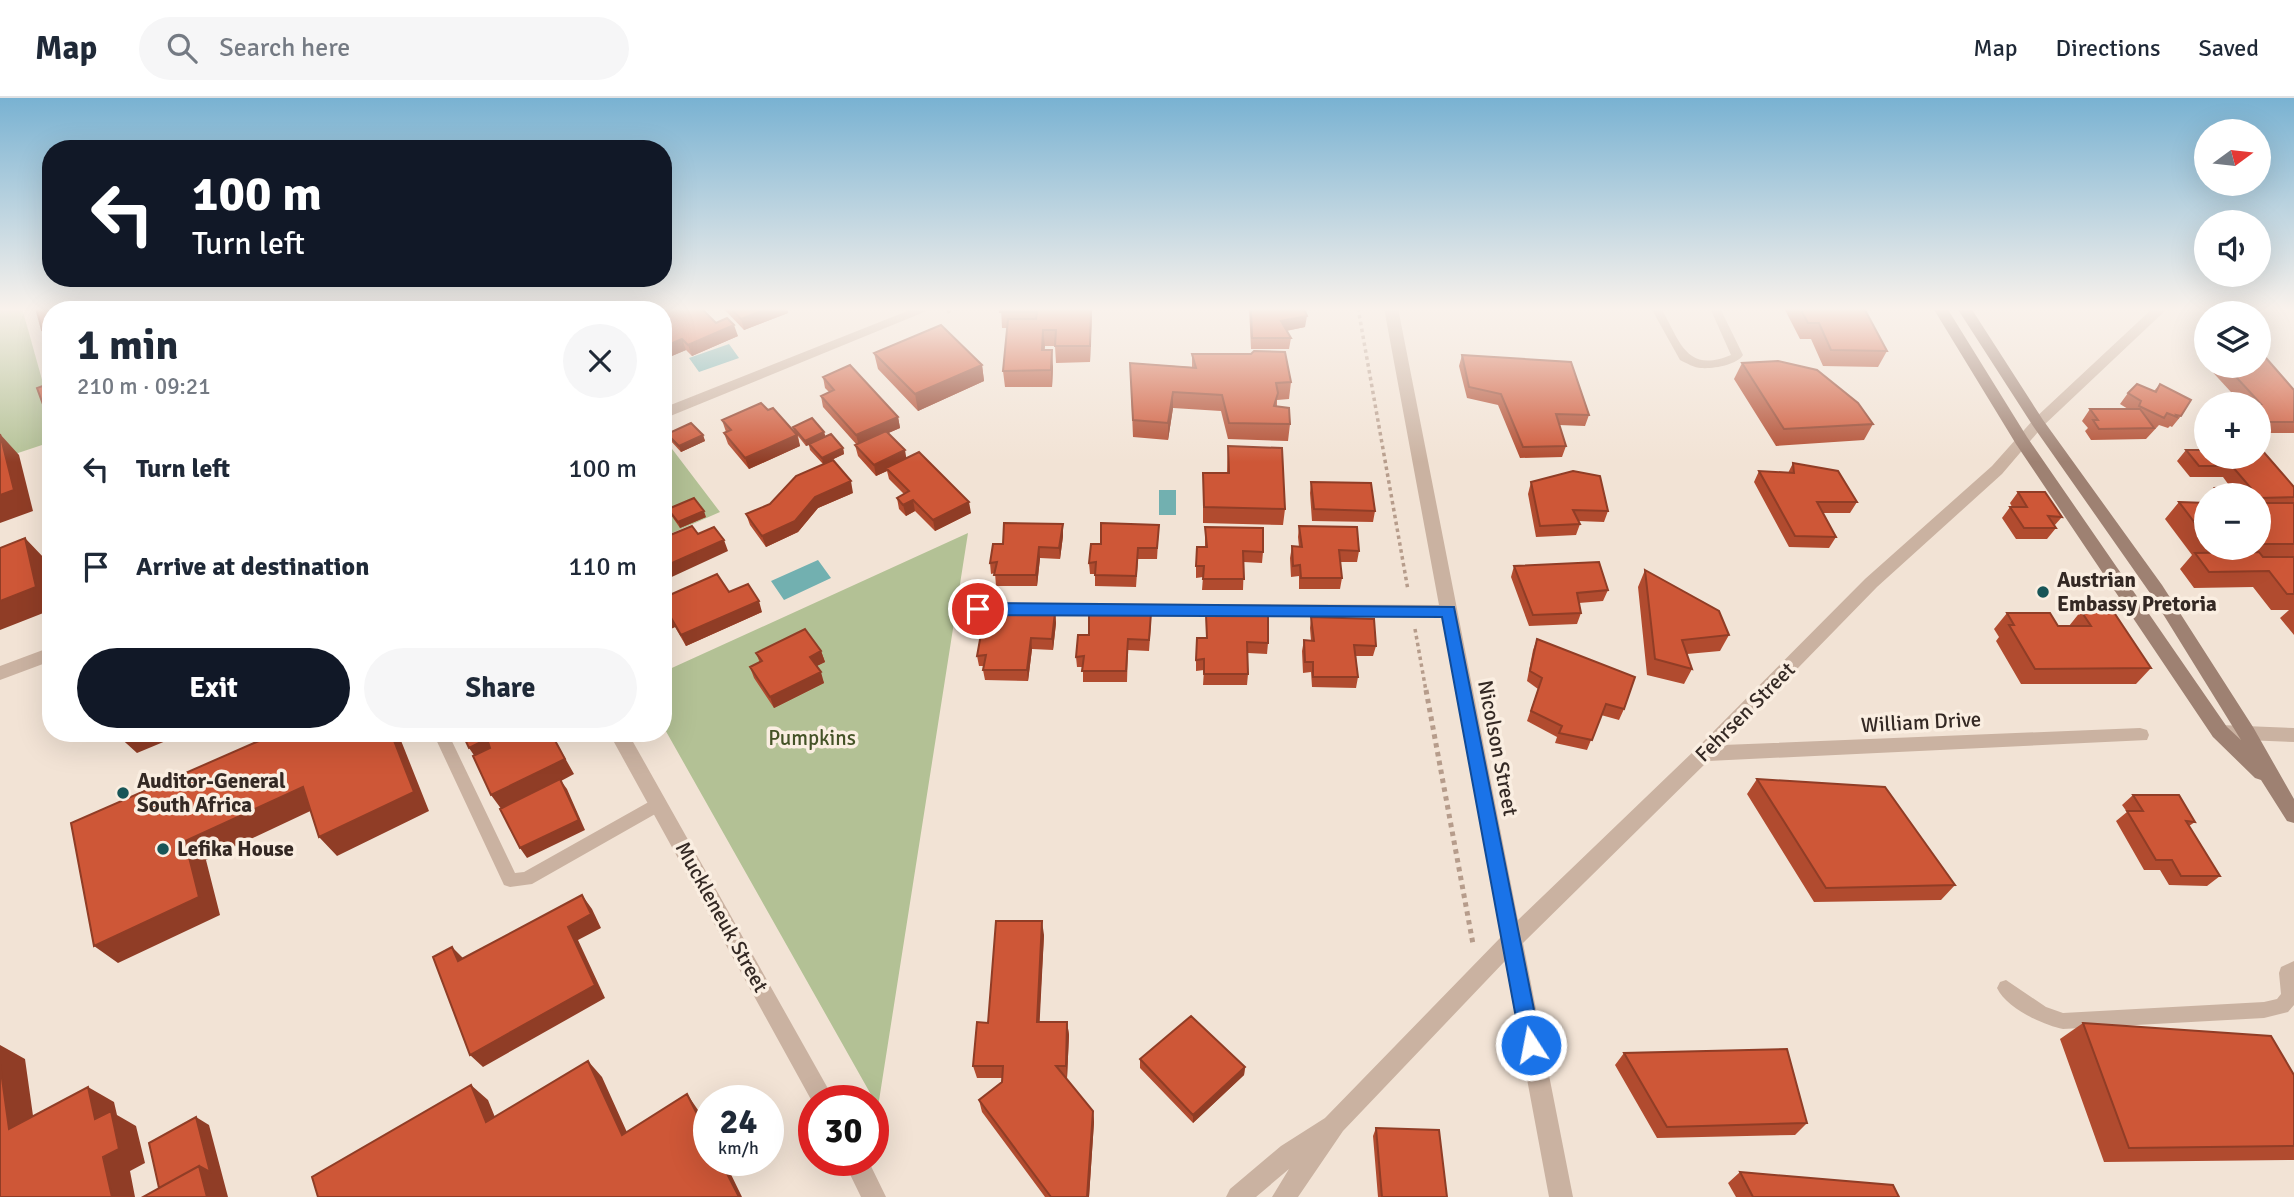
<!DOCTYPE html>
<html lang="en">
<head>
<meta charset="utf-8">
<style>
  body { margin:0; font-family:Signika,sans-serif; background:#f6f6f7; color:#1f2937; height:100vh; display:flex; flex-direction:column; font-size:26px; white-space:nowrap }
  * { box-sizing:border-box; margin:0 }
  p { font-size:23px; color:#747a83 }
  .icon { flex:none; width:38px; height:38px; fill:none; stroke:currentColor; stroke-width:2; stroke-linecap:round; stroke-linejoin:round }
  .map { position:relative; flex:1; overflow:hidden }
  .drawer { position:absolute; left:42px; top:203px; width:630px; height:441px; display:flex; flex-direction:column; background:#fff; border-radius:28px; box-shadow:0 7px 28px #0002 }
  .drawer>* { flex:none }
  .banner { position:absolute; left:42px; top:42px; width:630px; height:147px; border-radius:28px; box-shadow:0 7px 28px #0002; background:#111827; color:#fff; overflow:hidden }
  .needle { width:46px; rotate:75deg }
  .fabs { position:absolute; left:2194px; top:21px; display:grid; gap:14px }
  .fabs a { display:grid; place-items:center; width:77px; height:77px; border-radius:50%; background:#fff; box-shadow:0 7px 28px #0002; font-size:35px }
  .speed { position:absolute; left:693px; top:987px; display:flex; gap:14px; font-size:35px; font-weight:700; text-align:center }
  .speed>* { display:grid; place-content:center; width:91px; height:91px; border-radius:50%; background:#fff; box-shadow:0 7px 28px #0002; line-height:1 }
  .speed small { font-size:18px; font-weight:400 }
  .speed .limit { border:10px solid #d22; background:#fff; color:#111 }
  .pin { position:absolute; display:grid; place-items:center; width:60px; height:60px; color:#fff; margin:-30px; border:4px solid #fff; border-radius:50%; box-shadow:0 2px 7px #0007 }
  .me { position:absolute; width:77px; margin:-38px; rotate:349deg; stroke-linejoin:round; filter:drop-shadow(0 0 5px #0008) }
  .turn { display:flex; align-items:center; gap:24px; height:147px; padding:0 35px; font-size:32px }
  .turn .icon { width:91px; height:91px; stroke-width:2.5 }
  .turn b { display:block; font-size:49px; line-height:60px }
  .round { display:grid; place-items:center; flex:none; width:74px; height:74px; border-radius:37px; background:#f6f6f7 }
  .head { display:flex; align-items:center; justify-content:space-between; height:119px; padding:0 35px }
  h1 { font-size:42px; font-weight:700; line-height:52px }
  .action { display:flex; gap:14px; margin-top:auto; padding:14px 35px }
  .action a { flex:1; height:80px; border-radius:42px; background:#111827; color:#fff; font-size:28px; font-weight:700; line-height:80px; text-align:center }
  .action a+a { background:#f6f6f7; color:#1f2937 }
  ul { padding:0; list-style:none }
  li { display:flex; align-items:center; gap:21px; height:98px; padding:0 35px }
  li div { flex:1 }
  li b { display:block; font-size:26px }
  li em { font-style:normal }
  header { display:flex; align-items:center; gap:42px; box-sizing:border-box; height:98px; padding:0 35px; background:#fff; border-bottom:2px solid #e0e1e3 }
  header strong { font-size:33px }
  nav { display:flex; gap:38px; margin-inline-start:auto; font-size:24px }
  .search { width:490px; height:63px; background:#f6f6f7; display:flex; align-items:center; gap:18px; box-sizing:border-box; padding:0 24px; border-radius:38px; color:#747a83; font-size:26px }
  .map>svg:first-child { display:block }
  .green { fill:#b3c195 }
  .water { fill:#72b0b0 }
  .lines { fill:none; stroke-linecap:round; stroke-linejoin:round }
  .path-far1 { stroke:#b69c8b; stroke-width:3.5; stroke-dasharray:3.5 3.5; stroke-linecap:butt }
  .path { stroke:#b69c8b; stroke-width:5; stroke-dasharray:4.5 4.5; stroke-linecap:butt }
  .service { fill:#cab2a1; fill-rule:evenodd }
  .minor { fill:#cab2a1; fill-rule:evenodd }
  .secondary { fill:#9e8172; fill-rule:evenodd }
  .wall { fill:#b14b2f }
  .shaded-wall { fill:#903d26 }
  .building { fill:#ce5737; stroke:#903d26; stroke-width:2 }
  .route { fill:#1a73e8; stroke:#114b97; stroke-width:2 }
  .poi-dot { fill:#185557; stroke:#faeee1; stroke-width:2.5 }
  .labels { text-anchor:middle; stroke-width:7; stroke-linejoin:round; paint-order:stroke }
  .poi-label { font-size:21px; font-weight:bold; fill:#342924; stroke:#faeee1; text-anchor:start }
  .street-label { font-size:21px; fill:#342924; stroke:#faeee1 }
  .park-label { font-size:21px; fill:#445327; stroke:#faeee1 }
</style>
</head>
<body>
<header>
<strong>Map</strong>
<div class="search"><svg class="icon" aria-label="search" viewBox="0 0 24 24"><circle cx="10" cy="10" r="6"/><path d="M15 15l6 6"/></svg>Search here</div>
<nav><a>Map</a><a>Directions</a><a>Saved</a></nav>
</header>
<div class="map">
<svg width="2294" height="1099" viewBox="0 0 2294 1099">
  <rect width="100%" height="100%" fill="#f2e3d5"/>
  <path class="green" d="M0,210H22L51,314V344L0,361Z
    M663,339L720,414L663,439Z
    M968,435L878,1009L663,628V574Z"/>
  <path class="water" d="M729,246L739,260L699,274L689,260Z
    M1159,392H1176V417H1159Z
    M818,462L831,480L784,502L771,483Z"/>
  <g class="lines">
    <path class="path-far1" d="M1358,210L1408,492
      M947,214L958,210
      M1415,531L1426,593"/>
    <path class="path" d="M1426,592L1473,846"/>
    <path class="service" d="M208,210H218L219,212H208Z
      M1651,210H1661C1680,243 1686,276 1731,257L1710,210H1720L1743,257C1737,267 1713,271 1701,270C1695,270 1686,265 1680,262Z
      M433,635H448L515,775L524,774L654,701L659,699L664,701L667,706L664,711L532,786L510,789L504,787Z
      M2294,863V907L2288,914L2264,920L2063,931C2043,927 2006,910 1997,890L2000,884L2006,882L2046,909L2063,915L2264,904L2277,901L2281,896L2279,875L2281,869Z"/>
    <path class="minor" d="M368,210H382L383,212H369Z
      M915,210H934L663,321V310Z
      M1384,210H1398L1518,822L1696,651L1865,481L1992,368L2033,322L2153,210H2168L2043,328L2002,376L1877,489L1723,647L2140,630L2147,632L2149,637L2147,642L1708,663L1523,845L1573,1099H1549L1505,863L1343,1033L1298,1099H1272L1289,1071L1256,1099H1226L1230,1091L1281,1048L1325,1020L1501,839L1442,519L978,517L972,516L969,511L972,506L978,505L1439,507Z
      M51,549V563L0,582V568Z
      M2220,627L2294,630V644L2220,641L2213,639L2211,634L2213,629Z
      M609,635H628L835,1003H814V1007Z
      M843,1062H868L886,1099H861Z"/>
    <path class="secondary" d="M1933,210H1947L2027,339L2227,629L2241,642L2150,495L2033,328L1957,210H1971L2043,322L2162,487L2253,629L2294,701V725L2287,723L2261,682L2255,680L2213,639L2016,346Z"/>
  </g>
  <path class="wall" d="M622,210H701L716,225L738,238L692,258L686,252L667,260L663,256V212H623Z
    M723,210H787L788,215L744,232Z
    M1001,210H1092L1090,264L1056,265L1055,248H1045L1044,252L1053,269L1052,289H1005L1003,273L1007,230H1002Z
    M1249,210H1304L1305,229L1286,233L1291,240L1289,251H1251Z
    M1784,210H1864L1887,253L1878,269L1823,268L1811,241H1800Z
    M2207,250V267L2199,259Z
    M874,255L982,267L984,283L918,313L878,271Z
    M1192,256L1291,284L1289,301L1277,302V308L1290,326L1288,343L1228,341L1221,313L1173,310L1168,342L1133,339L1130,265L1192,269Z
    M1462,257L1589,317L1585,328L1559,327L1566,348L1562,359L1520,360L1498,307L1467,300L1459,268Z
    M1742,265L1873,326L1864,342L1776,348L1734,281Z
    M2207,268H2259L2294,292V335H2259V306H2242Z
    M823,279L898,319L900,330L888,335L906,360L971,415L935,433L915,413L906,418L899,411L897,400L904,396L889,381L887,373L876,378L858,358L855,347H857L823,309L821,298L829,294L825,290Z
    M2160,286L2181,318L2172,329L2170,328L2168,330L2159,327L2146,341L2091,342L2085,333L2088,330L2082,323L2090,311H2128L2120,306L2128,295L2154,293Z
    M768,312L794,333L793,329L824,334L825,339L843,350L844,356L823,366L810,352L809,347L806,348L798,338L800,348L749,371L728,346L724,335L726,334L722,322Z
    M667,336L703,337L705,343L681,354L669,341Z
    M1228,348L1285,411L1283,427L1203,425V375H1227Z
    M2186,352L2294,389V537L2280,520L2289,512H2271L2253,489L2194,490L2180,471L2192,457L2165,421L2179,404L2207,405V450H2259V397H2209L2215,390H2231L2223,379H2190L2177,363Z
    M1793,365L1857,404L1850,415H1823L1836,439L1829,450L1789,449L1754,384L1759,373L1788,375Z
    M1311,384L1375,413L1373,424L1312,423L1310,395Z
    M1531,384L1608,413L1604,424L1578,423L1580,426L1576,437L1536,439L1528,396Z
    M2018,394L2062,419L2054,428L2056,430L2047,441H2016L2002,420L2010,409H2012L2010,405Z
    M853,395L818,410L798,434L766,449L750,427L746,416Z
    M668,411L706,419L680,430L671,417Z
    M1159,427L1157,461H1138L1136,489L1095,488V476H1090L1089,465L1101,446Z
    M1299,428L1359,453L1357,464H1340L1342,480L1340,491H1299V478L1291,479L1290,460L1292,448L1299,449L1298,439Z
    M1205,429L1263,454L1262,465L1244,464L1243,492H1202L1203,479L1196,480V460L1205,449Z
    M1063,438L1060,461L1040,460L1037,488H996L995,475L991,476L990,465L1003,446Z
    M1514,468L1608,492L1603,503L1579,505L1581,515L1577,526L1529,528L1511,479Z
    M1645,472L1729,537L1720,553L1687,556L1692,571L1684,586L1647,577L1638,489Z
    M729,494L762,514L686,548L675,529L664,534L663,500Z
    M2081,513L2151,570L2136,586H2021L1996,543L1999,539L1994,531L2007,515L2058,528H2069Z
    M1055,514L1056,525L1053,552L1032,551L1028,583L985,582L983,572L984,568H979L977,558L992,536Z
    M1206,517L1268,545L1267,556L1248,555V576L1247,587H1203L1204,572L1196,573V551L1206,540Z
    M1311,519L1376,548L1373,558H1356L1358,579L1356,590L1312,589L1311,574L1303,575L1302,553L1304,542L1311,543L1310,530Z
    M1151,526L1149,553L1128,552L1127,584H1083V569H1077L1076,559L1089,537Z
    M1537,541L1624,611L1619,622L1601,617L1587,652L1555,645L1557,639L1527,623L1538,591L1527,583L1533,552Z
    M821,553L825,564L816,568L824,585L774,610L754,580L750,569L760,565L756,555Z
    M1757,681L1955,787L1941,802L1814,804L1747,696Z
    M2133,697L2195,724L2189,728L2220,778L2207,788L2169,787L2160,772H2144L2116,723L2127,714L2122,707Z
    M1044,837L1039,924H1067L1069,937L1067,980H1066L1093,1013L1094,1024L1089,1099H1045L982,1014L979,1002L1002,984V980H977L973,968L988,925Z
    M2083,925L2294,977V1062L2104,1064L2060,941Z
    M1624,955L1807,1025L1795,1037L1657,1040L1615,967Z
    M1140,961L1245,969L1244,977L1193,1025L1140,970Z
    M1376,1030L1447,1099H1378L1373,1038Z
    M1740,1074L1899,1099H1736L1728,1085Z"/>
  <path class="shaded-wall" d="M161,210H198L192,212H162Z
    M254,210H290L291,212H248Z
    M626,210H643L644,212H626Z
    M645,210H667L662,212H646Z
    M769,210H787L788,215L744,232L741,221Z
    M1091,210H1092L1090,264V248Z
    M1307,218L1305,229L1280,234L1281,223Z
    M734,227L738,238L692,258L688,247Z
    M51,229V242L42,232Z
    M1043,232L1045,248L1043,269L1042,252Z
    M682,241L686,252L667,260L663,249Z
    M1052,252L1053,269L1052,289L1051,272Z
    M982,267L984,283L918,313L915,296Z
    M1173,294V310L1168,342V325Z
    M898,319L900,330L859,348L856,337Z
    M824,334L826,340L806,348L805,343Z
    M0,336L19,357L33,413L0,425Z
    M703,337L705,343L681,354L679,348Z
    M797,337L800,348L749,371L745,360Z
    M843,350L844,356L823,366L822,360Z
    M905,352L907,364L886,370L887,373L876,378L874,367Z
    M851,383L853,395L818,410L798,434L766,449L762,438L815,399Z
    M913,402L915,413L906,418L903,407Z
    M969,404L971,415L935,433L933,422Z
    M663,405L667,415L663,417Z
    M704,413L706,419L680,430L678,424Z
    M1063,426V438L1060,461L1059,450Z
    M25,440L45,461L51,485V512L0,532V503Z
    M724,442L728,453L663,483V469Z
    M1039,449L1040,460L1037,488L1036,477Z
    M759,503L762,514L686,548L681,537Z
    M1055,514L1056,525L1053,552L1052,541Z
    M670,518L675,529L664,534L663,521Z
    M1031,540L1032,551L1028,583L1027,572Z
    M821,553L825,564L813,570L810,559Z
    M821,574L824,585L774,610L770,599Z
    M117,635H185L137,655L116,636Z
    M391,635H398L429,713L337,758L319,739Z
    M551,635L574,676L561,683L567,691L585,732L527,760L520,750L502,712L491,697Z
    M487,641L497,657L480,666L469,650Z
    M303,689L321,708L206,762L220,817L118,865L94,848L185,743Z
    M582,797L592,811L601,830L578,842L605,900L483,969L470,957L568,829Z
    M1042,823L1044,837L1039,937L1037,924Z
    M452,849L465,862L458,863Z
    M1067,924L1069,937L1067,980L1066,968Z
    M0,947L25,961L37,1046L9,1031L0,966Z
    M588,963L602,979L635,1052L622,1037Z
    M1245,969L1244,977L1193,1025V1017Z
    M471,987L488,1002L503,1039L486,1024Z
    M88,989L114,1004L117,1017L136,1028L145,1065L130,1073L135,1099H112Z
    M687,996L698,1012L709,1033V1040Z
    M1093,1013L1094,1024L1089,1099H1087Z
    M196,1019L209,1027L228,1099H207L199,1068Z
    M720,1062H724L742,1099H739Z"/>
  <path class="building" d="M36,210H161L162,212H51V229L42,232Z
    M274,210H307V212H268Z
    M319,210H337L338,212H313Z
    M661,210H701L716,225L727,220L734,227L688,247L682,241L663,249V223L666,222L663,219V212H657Z
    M730,210H769L741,221Z
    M1001,210H1091L1090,248H1055L1056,232H1043L1042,252H1052L1051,272L1003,273L1008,221H1036L1037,214H1000Z
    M1251,210H1304L1307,218L1281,223L1291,240H1252Z
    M1800,210H1864L1887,253L1831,252L1819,225H1808Z
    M941,227L982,267L915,296L874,255Z
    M2259,252L2294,292V324H2259V306H2261L2226,268H2259Z
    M1254,253L1285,254L1291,284L1276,285L1278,295L1274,308L1289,310L1290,326L1229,325L1222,297L1173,294L1168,325L1133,322L1130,265L1196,270L1192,256H1251Z
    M1462,257L1571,264L1589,317L1556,316L1566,348L1523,349L1501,296L1469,289Z
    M1778,263L1817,272L1858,305L1873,326L1784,331L1742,265Z
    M850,267L898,319L856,337L821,298L834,292L823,279Z
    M51,285V328L37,290Z
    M2137,286L2156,294L2160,286L2191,302L2181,318L2176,317L2177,319L2167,315L2164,320L2139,308L2141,303L2128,295Z
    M761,305L768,312L773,310L797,337L745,360L724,335L731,332L722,322Z
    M2090,311H2140L2154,330L2099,331L2093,322H2098Z
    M812,320L824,334L805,343L793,329Z
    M691,325L703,337L679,348L667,336Z
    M886,333L905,352L874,367L855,347Z
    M0,336L14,392L0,397Z
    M831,336L843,350L822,360L809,346Z
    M1228,348L1282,350L1285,411L1204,409L1203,375H1229Z
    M2261,351L2294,389V399L2259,400V397H2221L2215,390L2250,389L2232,368H2199L2186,352H2207V359H2259V352Z
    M919,354L969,404L933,422L913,402L903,407L897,400L909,393L886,370Z
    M833,362L851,383L815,399L795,423L762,438L746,416L770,406L796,378Z
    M1793,365L1838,373L1857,404H1817L1836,439L1795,438L1759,373L1794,375Z
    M1573,373L1600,378L1608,413L1573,412L1580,426L1540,428L1531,384Z
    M1311,384L1371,385L1375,413L1314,411Z
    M2018,394H2045L2062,419L2048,418L2056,430H2024L2010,409H2027Z
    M694,400L704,413L678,424L668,411Z
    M2179,404L2207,405V441Z
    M2259,405H2294V446H2259Z
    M1004,425L1063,426L1059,450L1039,449L1036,477H994L997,464L990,465L993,446H1003Z
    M1101,425L1159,427L1157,450H1138L1136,478L1095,477L1096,464L1089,465L1091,446H1101Z
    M692,428L698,436L714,429L724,442L663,469V440Z
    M1299,428L1357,429L1359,453L1339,452L1342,480H1301L1300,467L1293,468L1292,448L1302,449Z
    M1205,429L1263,430V454L1243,453L1244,481H1203L1204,468H1196L1197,449H1207Z
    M25,440L36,489L0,503V450Z
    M2259,454L2263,459H2294V496H2287L2269,473L2209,474L2195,455Z
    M1599,464L1608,492L1577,495L1581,515L1533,517L1514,468Z
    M1645,472L1719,513L1729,537L1682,542L1692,571L1655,561Z
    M717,476L729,494L748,486L759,503L681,537L670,518L663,521V500Z
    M993,513L1055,514L1052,541L1031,540L1027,572H983L986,557L977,558L981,536H992Z
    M2081,513H2113L2151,570L2035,571L2009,527H2014L2007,515H2050L2058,528H2091Z
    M1089,514L1151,515L1149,542L1128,541L1126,573H1082L1084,558L1076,559L1078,537H1089Z
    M1206,517L1268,518V545L1247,544L1248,576H1204V561L1196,562L1197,540H1207Z
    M1311,519L1374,521L1376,548L1354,547L1358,579H1313V564H1305L1304,542L1314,543Z
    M805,531L821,553L810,559L821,574L770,599L750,569L762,563L756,555Z
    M1537,541L1635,579L1624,611L1606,606L1592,642L1559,635L1562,628L1531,613L1542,580L1530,573Z
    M277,635H391L414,694L319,739L303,689L185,743L199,799L94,848L71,725Z
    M462,635H551L565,661L491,697L473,658L490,650L487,641L469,650Z
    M560,681L579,722L520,750L500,711Z
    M1757,681L1885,689L1955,787L1826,790Z
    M2133,697H2179L2195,724L2186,723L2220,778H2181L2172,762H2156L2127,713H2143Z
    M582,797L591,816L568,829L595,887L470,957L433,859L452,849L458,863Z
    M996,823H1042L1037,924H1067L1066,968H1056L1093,1013L1087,1099H1051L979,1002L1002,984L1003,968H973L977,924L988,925Z
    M1191,918L1245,969L1193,1017L1140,961Z
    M2083,925L2271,938L2294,977V1048L2129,1050Z
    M1787,951L1807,1025L1667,1029L1624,955Z
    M588,963L622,1037L687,996L709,1040V1062H720L739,1099H318L312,1079L471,987L486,1024Z
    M0,966L9,1031L88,989L95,1021L111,1013L119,1051L103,1059L112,1099H0Z
    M196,1019L210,1074L199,1068L159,1090L149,1045Z
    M1376,1030L1439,1032L1447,1099H1382Z
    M199,1068L207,1099H143Z
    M1740,1074L1893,1087L1899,1099H1753Z"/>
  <linearGradient id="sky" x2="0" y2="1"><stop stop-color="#79b2d2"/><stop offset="0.58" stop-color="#f9f2ec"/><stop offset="1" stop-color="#f9f2ec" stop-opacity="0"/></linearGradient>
  <rect width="2294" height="364" fill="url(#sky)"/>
  <path class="route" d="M978,505L1454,509L1541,947L1538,954L1531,957L1524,954L1521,947L1442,519L978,517L970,511Z"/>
  <g class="poi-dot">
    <circle cx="2043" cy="494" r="7"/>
    <circle cx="123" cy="695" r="7"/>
    <circle cx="163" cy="751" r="7"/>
  </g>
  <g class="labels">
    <g class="poi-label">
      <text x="2057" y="489">Austrian<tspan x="2057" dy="24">Embassy Pretoria</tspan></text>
      <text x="137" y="690">Auditor-General<tspan x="137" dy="24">South Africa</tspan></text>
      <text x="177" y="758">Lefika House</text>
    </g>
    <g class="street-label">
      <text transform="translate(1745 614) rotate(-45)" y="7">Fehrsen Street</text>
      <text transform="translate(1921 624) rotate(-3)" y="7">William Drive</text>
      <text transform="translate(1498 650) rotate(79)" y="7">Nicolson Street</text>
      <text transform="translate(722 819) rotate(61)" y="7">Muckleneuk Street</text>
    </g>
    <g class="park-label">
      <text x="812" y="647">Pumpkins</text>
    </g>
  </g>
</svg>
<div class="fabs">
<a><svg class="needle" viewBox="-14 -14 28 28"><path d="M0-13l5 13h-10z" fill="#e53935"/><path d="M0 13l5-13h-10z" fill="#747a83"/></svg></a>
<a><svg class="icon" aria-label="sound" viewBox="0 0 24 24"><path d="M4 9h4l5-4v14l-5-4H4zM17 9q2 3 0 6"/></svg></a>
<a><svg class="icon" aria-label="layers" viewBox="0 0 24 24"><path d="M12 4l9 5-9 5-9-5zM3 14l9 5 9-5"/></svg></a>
<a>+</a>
<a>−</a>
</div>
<div class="speed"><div>24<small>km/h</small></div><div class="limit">30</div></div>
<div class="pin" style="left:978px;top:511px;background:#d93025"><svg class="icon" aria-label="arrive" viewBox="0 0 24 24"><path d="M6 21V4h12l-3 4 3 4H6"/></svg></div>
<svg class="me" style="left:1531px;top:947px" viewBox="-20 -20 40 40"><circle r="17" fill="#1a73e8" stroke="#fff" stroke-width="3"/><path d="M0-11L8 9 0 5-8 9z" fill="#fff"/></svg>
<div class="banner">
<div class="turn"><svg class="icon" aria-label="left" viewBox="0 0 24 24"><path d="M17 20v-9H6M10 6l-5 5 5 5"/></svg><div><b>100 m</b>Turn left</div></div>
</div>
<section class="drawer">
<div class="head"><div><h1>1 min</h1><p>210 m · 09:21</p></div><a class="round"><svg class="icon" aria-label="close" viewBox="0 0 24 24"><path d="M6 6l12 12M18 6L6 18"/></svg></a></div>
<ul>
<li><svg class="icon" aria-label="left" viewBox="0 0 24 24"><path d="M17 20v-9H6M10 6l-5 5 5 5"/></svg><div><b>Turn left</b></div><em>100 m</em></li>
<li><svg class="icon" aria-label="arrive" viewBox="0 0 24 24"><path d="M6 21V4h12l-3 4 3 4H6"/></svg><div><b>Arrive at destination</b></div><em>110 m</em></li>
</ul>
<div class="action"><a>Exit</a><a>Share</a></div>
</section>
</div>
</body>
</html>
